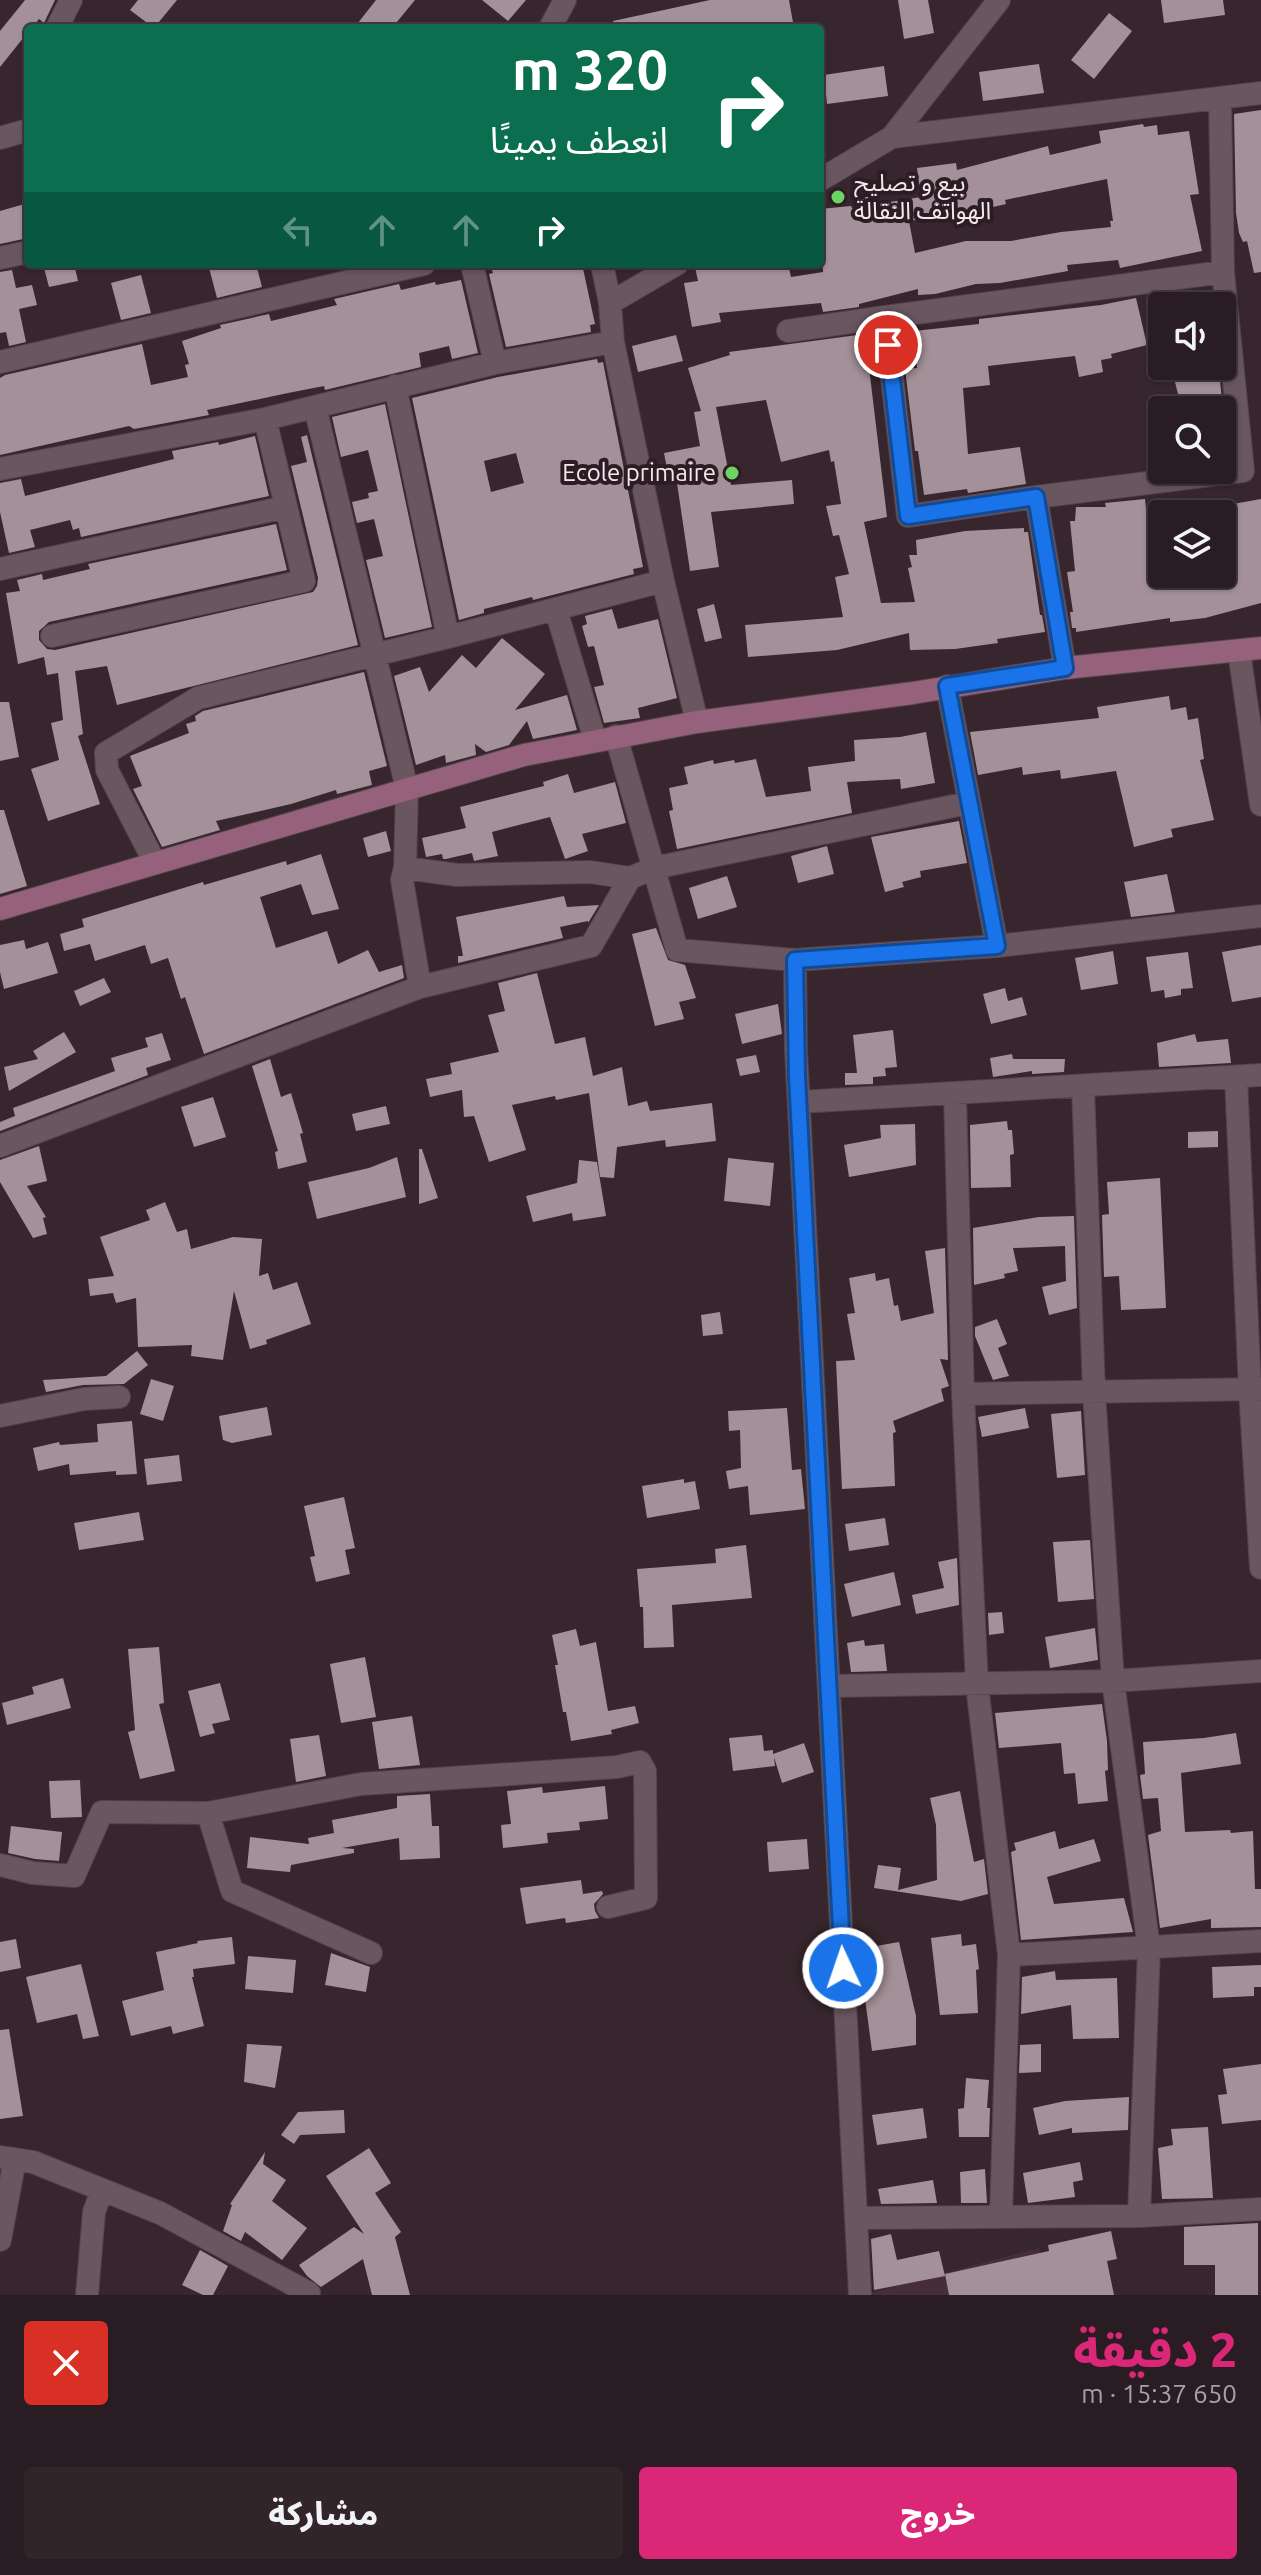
<!DOCTYPE html>
<html lang="ar">
<head>
<meta charset="utf-8">
<style>
  body { margin:0; font-family:Ubuntu,"Noto Sans Arabic",sans-serif; background:#31252a; color:#f1f3f6; direction:rtl; height:100vh; display:flex; flex-direction:column; font-size:30px; white-space:nowrap }
  * { box-sizing:border-box; margin:0 }
  p { font-size:26px; color:#a5a1a5 }
  .icon { flex:none; width:44px; height:44px; fill:none; stroke:currentColor; stroke-width:2; stroke-linecap:round; stroke-linejoin:round }
  .map { position:relative; height:2295px; overflow:hidden; direction:ltr }
  .sheet { display:flex; flex-direction:column; background:#291c22; flex:1 }
  .sheet>* { flex:none }
  .top-card { position:absolute; left:24px; top:24px; width:800px; height:244px; border-radius:8px; box-shadow:0 2px 6px #0004,0 0 0 2px #453a40; direction:rtl; background:#0b6e4f; color:#fff; overflow:hidden }
  .buttons { position:absolute; left:1148px; top:292px; display:grid; gap:16px }
  .buttons a { display:grid; place-items:center; width:88px; height:88px; border-radius:8px; background:#291c22; box-shadow:0 2px 6px #0004,0 0 0 2px #453a40; font-size:40px }
  .pin { position:absolute; display:grid; place-items:center; width:68px; height:68px; color:#fff; margin:-34px; border:4px solid #fff; border-radius:50%; box-shadow:0 2px 8px #0007 }
  .me { position:absolute; width:88px; margin:-44px; rotate:357deg; stroke-linejoin:round; filter:drop-shadow(0 0 6px #0008) }
  .turn { display:flex; align-items:center; gap:28px; height:168px; padding:0 24px; font-size:36px }
  .turn .icon { width:104px; height:104px; stroke-width:2.5 }
  .turn b { display:block; font-size:56px; line-height:68px }
  .lanes { display:flex; align-items:center; height:76px; padding:0 24px; background:#0003; justify-content:center; gap:40px; direction:ltr }
  .lanes .off { opacity:.35 }
  .round { display:grid; place-items:center; flex:none; width:84px; height:84px; border-radius:8px; background:#31252a }
  .overview { display:flex; align-items:center; justify-content:space-between; height:136px; padding:0 24px }
  h1 { font-size:48px; font-weight:800; line-height:60px; color:#db2777 }
  .button { display:flex; gap:16px; margin-top:auto; padding:16px 24px }
  .button a { flex:1; height:92px; border-radius:8px; background:#db2777; color:#fff; font-size:32px; font-weight:800; line-height:92px; text-align:center }
  .button a+a { background:#31252a; color:#f1f3f6 }
  .map>svg:first-child { display:block }
  .built { fill:#452e38 }
  .building { fill:#a49098; fill-rule:evenodd }
  .lines { fill:none; stroke-linecap:round; stroke-linejoin:round }
  .minor-casing { stroke:#51434a; stroke-width:24 }
  .secondary-casing { stroke:#51434a; stroke-width:24 }
  .minor { stroke:#69565e; stroke-width:22 }
  .secondary { stroke:#96617a; stroke-width:22 }
  .route-casing { stroke:#114b97; stroke-width:20 }
  .route { stroke:#1a73e8; stroke-width:14 }
  .poi-dot { fill:#6dd361; stroke:#2c1d24; stroke-width:3 }
  .labels { text-anchor:middle; stroke-width:8; stroke-linejoin:round; paint-order:stroke }
  .poi-label { font-size:24px; fill:#f4e8ed; stroke:#2c1d24; text-anchor:start }
</style>
</head>
<body>
<div class="map">
<svg width="1261" height="2295" viewBox="0 0 1261 2295">
  <rect width="100%" height="100%" fill="#37262d"/>
  <path class="built" d="M1039,2248L1050,2295H862Z"/>
  <path class="building" d="M25,0H55L44,23L39,19L32,28H28V32L0,67V31Z
    M138,0H177L154,28L130,10Z
    M376,0H415L392,28H354Z
    M482,0H526L508,21Z
    M710,0H789L794,28H614L613,21Z
    M898,0H928L934,33L904,39Z
    M1161,0H1223L1225,15L1164,23Z
    M1109,13L1132,31L1094,79L1071,60Z
    M1039,64L1044,93L983,101L979,72Z
    M884,66L888,96L827,104L824,75Z
    M1261,110V272L1254,273L1247,241L1243,242L1239,233L1236,213L1234,114Z
    M1143,124L1144,127L1157,125L1158,135L1189,131L1199,194L1190,195L1202,251L1120,268L1118,260L1067,265L1068,271L1000,283L976,284L935,294L918,295V289L859,304V307L823,312L821,303L719,313L721,322L692,327L684,283L698,281L695,267L714,264H788L791,277L823,272L820,209L851,206L852,208L921,197L917,168L956,163L957,170L1048,146L1050,155L1101,143L1099,131ZM1107,179L1113,221H1110L1111,227L1061,232L1011,241H966L915,253L909,221L972,212L1006,204L1005,200Z
    M28,203V238L0,244V211Z
    M43,264H74L78,281L49,287Z
    M208,264H256L262,287L217,298Z
    M500,264H582L595,324L590,325L591,332L506,347L489,274L493,273L491,267Z
    M12,270L16,288L32,285L37,305L19,309L26,342L9,346L6,332L0,333V272Z
    M141,275L151,313L121,320L111,283Z
    M461,280L478,353L452,359L449,346L419,353L421,367L325,390L324,386L288,393L207,410L209,415L134,429L129,426L0,455V378L5,375L142,344L151,385L188,377L185,365L189,364L182,341L221,328L220,325L269,314L271,321L337,305L334,299L399,284L401,290L435,282L436,285Z
    M1136,298L1147,345L1111,354L1112,358L1101,360L1103,372L1079,377L1075,356L988,366L990,385L963,388L968,454L1020,447L1026,484L968,493L967,489L924,495L918,451H915L905,369L917,368L914,331L979,324V319L1101,305Z
    M865,334L887,517L864,522L881,603L915,602L908,568L912,567L909,555H917L916,540L965,531L1024,528V532H1028L1040,615H1042L1045,632L997,639L998,643L955,649L910,650L909,633L837,650L748,657L745,625L843,617L835,577L849,574L839,535L833,536L826,506L841,504L834,461L831,462L829,450L781,462L766,400L716,407L731,485L792,480L794,504L711,512L719,567L690,571L677,483L670,484L664,453L700,446L694,412L701,411L688,368L730,355L729,352Z
    M676,335L683,361L638,372L632,346Z
    M597,359L598,363L603,362L643,567L633,569L634,574L533,600L532,597L484,609V613L459,620L412,398L498,377ZM516,453L524,483L491,492L484,461Z
    M1219,371L1223,410H1182L1175,382Z
    M385,404L432,627L385,638L366,560L383,556L374,519L357,523L352,502L369,498L368,493L378,491L368,450L341,457L332,417Z
    M307,435L358,645L117,705L107,666L75,671L83,734L78,736L100,804L48,821L31,769L59,760L51,723L63,720L58,673L47,675L44,657L18,664L6,593L20,591L17,580L42,574L43,580L90,569L88,564L276,524L287,570L49,622L39,631V640L47,649L55,650L313,592L317,586L318,578L291,466L307,462L301,437Z
    M255,436L269,496L81,537L79,528L73,530L70,520L30,530L35,547L9,553L0,512V483L21,479L25,496L174,459L172,451L218,442L219,445Z
    M1145,499L1151,560L1155,574H1222V506L1261,499V603L1205,618L1170,622V618L1076,632V628H1072L1070,612H1073L1067,572L1075,571L1070,521H1075L1076,507H1106L1105,503Z
    M714,604L722,638L705,642L697,609Z
    M612,609L618,629L658,619L677,698L638,708L640,718L604,723L594,687L604,685L594,646L588,647L582,626L587,624L585,616Z
    M502,638L545,674L515,710L567,695L577,730L533,739L527,721L509,745L486,752L475,744L476,755L446,763L445,755L416,765L394,676L420,667L429,692L462,655L476,668Z
    M364,672L387,766L369,771L372,785L337,794L336,790L291,804L216,821L220,830L162,847L133,789L142,786L130,756L189,733L186,724L196,721L195,716L203,711Z
    M1169,696L1171,710L1186,707L1188,720L1198,718L1204,759L1200,760L1214,820L1171,829L1173,837L1134,847L1116,771L1061,779L1060,770L1023,775L1022,767L978,775L970,732L1099,718L1097,707Z
    M0,702H9L19,757L0,761Z
    M926,732L935,783L901,789L900,779L847,782L852,813L677,849L669,811L673,810L669,788L688,784L684,767L713,760L714,764L734,760L735,763L756,759L766,797L811,791L808,767L855,761L854,740L900,737Z
    M568,774L574,793L615,782L626,823L582,834L588,851L565,859L550,817L492,832L498,856L474,861L472,853L446,859H443L442,854L426,857L422,838L466,828L460,807L544,786L543,782Z
    M0,810H4L27,886L0,894Z
    M959,821L967,863L920,871L921,877L902,882L904,887L885,892L871,837Z
    M386,831L391,851L368,857L363,838Z
    M827,846L834,874L798,883L791,856Z
    M321,854L339,909L312,915L301,884L260,897L276,948L327,931L338,964L368,950L379,972L402,965L404,978L204,1054L185,997L181,999L168,958L151,964L145,945L95,961L90,944L64,951L60,934L84,927L82,919L203,882L204,885L286,861L287,865Z
    M1167,874L1175,912L1131,917L1124,882Z
    M727,876L737,907L698,919L689,888Z
    M564,896L567,907L599,905L588,923V921L560,927L563,938L458,963V956H463L456,917Z
    M656,928L668,960L685,965L696,998L679,1002L684,1019L655,1026L632,934Z
    M24,940L26,949L48,942L58,973L4,989L0,972V945Z
    M1261,945V997L1232,1002L1222,952Z
    M1113,951L1118,984L1081,990L1075,958Z
    M1188,952L1193,988L1181,989V995L1165,998L1164,990L1151,992L1146,957Z
    M537,973L555,1044L585,1037L593,1076L622,1067L628,1106L647,1101L650,1111L712,1103L716,1141L666,1147L665,1140L617,1147L614,1178L600,1177L589,1093L556,1100L555,1096L512,1105L526,1150L489,1162L474,1116L464,1117L462,1090L430,1097L426,1079L452,1074L450,1063L499,1052L488,1015L505,1011L498,983Z
    M104,978L111,992L80,1006L74,991Z
    M1005,988L1008,1001L1022,997L1027,1015L991,1024L983,994Z
    M778,1004L782,1034L742,1044L735,1014Z
    M893,1030L897,1067L885,1068L886,1076L873,1077V1084L845,1085V1073H857L853,1035Z
    M64,1032L76,1052L9,1091L4,1067L38,1059L33,1051Z
    M162,1033L171,1060L146,1068L148,1075L0,1131V1122L15,1116L13,1108L115,1071L111,1058L148,1047L145,1038Z
    M1195,1034L1197,1042L1228,1039L1231,1063L1159,1067L1157,1043Z
    M1012,1054L1013,1059H1065L1064,1072L1032,1074V1071L993,1077L990,1058Z
    M756,1055L760,1072L740,1076L736,1059Z
    M270,1059L281,1097L291,1093L303,1133L300,1134L307,1162L278,1169L275,1152L278,1151L252,1066Z
    M213,1097L226,1137L194,1147L181,1107Z
    M386,1106L390,1124L356,1131L352,1114Z
    M1007,1121L1008,1130H1012L1014,1154L1010,1155L1011,1187L971,1188L970,1125Z
    M915,1124L916,1165L849,1177L844,1145L881,1138L880,1125Z
    M1218,1131V1147L1188,1148V1132Z
    M39,1146L47,1181L27,1186L46,1217L43,1218L47,1234L33,1238L0,1182V1160Z
    M419,1149H422L438,1198L419,1204Z
    M397,1157L406,1197L317,1219L308,1182L369,1168Z
    M728,1158L774,1163L770,1206L724,1201Z
    M579,1160L597,1162L606,1216L573,1221L572,1213L533,1222L526,1196L577,1183Z
    M1160,1178L1166,1308L1121,1310L1119,1276L1104,1277L1102,1215L1109,1214L1107,1182Z
    M165,1202L177,1232L187,1229L191,1249L233,1237L262,1239L259,1276L268,1273L273,1290L297,1282L311,1324L266,1340L267,1344L250,1349L234,1291L223,1360L191,1356L192,1345L138,1347L136,1298L116,1303L113,1293L90,1296L88,1279L114,1276L100,1237L150,1220L146,1210Z
    M1074,1216L1077,1308L1049,1315L1042,1287L1066,1281L1065,1246L1013,1248L1018,1271L1004,1274L1005,1278L974,1285L973,1228L1039,1217Z
    M945,1248L948,1360L940,1359L949,1386L941,1389L944,1401L893,1421L896,1432L893,1433L895,1486L842,1489L836,1361L855,1360L847,1314L855,1313L849,1278L875,1273L876,1281L889,1278L894,1306L898,1305L901,1321L934,1313L925,1251Z
    M720,1312L723,1334L703,1336L701,1315Z
    M997,1319L1007,1344L998,1348L1009,1376L993,1380L975,1336V1327Z
    M137,1351L148,1365L124,1384L83,1385L46,1392L43,1380L106,1376Z
    M151,1379L174,1386L163,1421L140,1414Z
    M267,1407L272,1435L232,1443L223,1440L219,1416Z
    M787,1408L792,1470L801,1469L805,1509L750,1515L748,1486L729,1489L726,1471L741,1468L740,1430L729,1431L728,1411Z
    M1025,1408L1029,1428L982,1437L978,1417Z
    M1081,1411L1085,1475L1057,1478L1051,1414Z
    M132,1421L137,1474L116,1475V1471L70,1475L69,1464L38,1471L33,1448L59,1442L60,1445L98,1442L97,1424Z
    M179,1455L182,1481L147,1485L144,1459Z
    M684,1479V1483L695,1481L700,1509L647,1518L642,1486Z
    M344,1497L355,1548L345,1550L350,1574L316,1582L310,1557L315,1556L304,1506Z
    M139,1512L144,1540L79,1550L74,1523Z
    M885,1518L889,1545L849,1551L845,1524Z
    M1090,1540L1094,1599L1058,1602L1053,1542Z
    M746,1545L752,1598L672,1605L674,1647L644,1648L643,1607H640L637,1569L716,1563L715,1549Z
    M957,1558L959,1605L916,1614L912,1595L944,1588L938,1562Z
    M894,1572L901,1605L852,1617L844,1584Z
    M1002,1612L1004,1633L989,1635L988,1613Z
    M1095,1628L1098,1660L1050,1668L1045,1637Z
    M576,1629L580,1646L596,1642L608,1711L635,1706L639,1723L611,1730L612,1734L571,1741L566,1712H563L555,1665H558L552,1635Z
    M864,1640L865,1646L884,1644L887,1671L851,1672L847,1643Z
    M159,1647L164,1703L159,1704L175,1771L140,1779L128,1732L135,1730L128,1649Z
    M365,1657L376,1717L341,1723L330,1664Z
    M63,1678L71,1708L7,1725L2,1703L34,1694L32,1687Z
    M220,1683L230,1720L212,1724L215,1733L200,1737L188,1691Z
    M1102,1704L1107,1741L1108,1770L1105,1771L1108,1801L1078,1804L1075,1773L1064,1774L1061,1743L999,1748L995,1713Z
    M412,1716L420,1765L379,1769L372,1722Z
    M1236,1733L1241,1764L1181,1773L1185,1832L1230,1830L1231,1833L1253,1831L1255,1889H1261V1927L1211,1928V1919L1160,1928L1148,1835L1161,1831L1158,1798L1143,1799L1140,1775L1145,1774L1143,1742L1204,1738Z
    M319,1735L326,1776L296,1782L290,1739Z
    M762,1735L764,1751L773,1750V1754L804,1743L814,1772L782,1783L774,1757L775,1766L733,1771L729,1738Z
    M80,1780L82,1817L51,1818L49,1781Z
    M605,1786L608,1819L579,1822L580,1830L547,1833L548,1843L503,1848L501,1825L511,1824L507,1791L542,1787L543,1793Z
    M960,1791L974,1862L984,1859L988,1894L961,1901L874,1888L878,1865L901,1868L898,1890L937,1880L936,1825L930,1798Z
    M430,1794L432,1826H439L440,1858L400,1860L399,1838L342,1848L354,1849V1853L291,1865L290,1872L247,1868L250,1837L309,1844L308,1838L334,1833L332,1820L397,1808V1796Z
    M11,1826L62,1832L59,1861L35,1859L8,1853Z
    M1055,1831L1059,1849L1094,1839L1101,1861L1047,1877L1054,1904L1124,1898L1133,1932L1021,1940L1011,1852L1016,1850L1014,1843Z
    M807,1839L809,1869L769,1872L767,1842Z
    M581,1880L583,1894L602,1891L603,1894L594,1904L595,1911L599,1918L566,1923L565,1918L526,1924L520,1888Z
    M961,1934L962,1946L976,1944L979,1969L976,1970L978,2013L940,2015L931,1938Z
    M232,1937L235,1964L193,1969L194,1977H192L204,2026L173,2034L171,2026L131,2036L122,2001L164,1990L156,1952L198,1943L197,1941Z
    M16,1939L21,1968L0,1972V1942Z
    M899,1942L916,2016V2045L872,2051L864,1991L869,1990L859,1949Z
    M331,1953L370,1967L366,1992L325,1985Z
    M248,1956L296,1960L293,1993L245,1989Z
    M81,1964L99,2036L83,2039L77,2014L37,2023L26,1977Z
    M1261,1965V1987H1254V1996L1213,1998L1212,1967Z
    M1055,1971L1056,1980L1117,1978L1119,2038L1073,2039L1071,2005L1021,2014L1022,1977Z
    M9,2029L23,2116L0,2119V2030Z
    M247,2044L282,2046L275,2088L244,2082Z
    M1041,2044V2072L1019,2073L1020,2045Z
    M1261,2064V2120L1222,2124L1218,2095L1227,2094L1223,2069Z
    M966,2078L989,2080L987,2108H990L989,2137H959L958,2109L964,2108Z
    M1129,2097L1128,2130L1072,2133V2128L1039,2135L1033,2108L1065,2101Z
    M923,2108L927,2138L877,2145L872,2115Z
    M344,2110L345,2133L300,2135L294,2144L281,2135L298,2112Z
    M1208,2127L1213,2198L1162,2199L1158,2148L1173,2145L1171,2129Z
    M369,2148L391,2183L375,2193L401,2232L395,2237L410,2295H372L363,2259L321,2287L307,2276L299,2265L354,2227L364,2234L326,2176Z
    M265,2152L263,2164L286,2180L272,2201L307,2228L282,2260L245,2232L241,2241L223,2231L232,2205L230,2204Z
    M1080,2162L1083,2180L1073,2182L1075,2197L1028,2203L1023,2173Z
    M985,2169L987,2203H961L960,2172Z
    M933,2180L937,2203L881,2204L878,2189Z
    M1258,2223V2295H1215V2265H1184V2227Z
    M1111,2231L1117,2259L1107,2261L1114,2295H949L945,2274L1049,2251L1048,2245Z
    M891,2234L897,2260L939,2251L945,2276L874,2290L871,2239Z
    M200,2250L228,2266L213,2295H203L182,2285Z"/>
  <g class="lines">
    <defs>
      <path id="minor" d="M57,28L71,0
        M550,28L565,0
        M892,137L1261,93
        M0,138L28,130
        M820,180L892,137L999,0
        M0,258L28,252
        M472,264L495,363
        M602,264L610,303L613,342L663,581L697,722
        M610,303L677,264
        M788,331L885,317
        M0,362L424,264
        M395,386L448,637
        M315,407L407,789L405,868L402,880L420,987
        M0,469L265,419L495,363L613,342
        M1036,497L908,516L885,317L1223,272
        M0,569L286,507
        M556,610L595,740
        M52,636L304,581L265,419
        M1239,651L1261,805
        M1065,668L1036,497L1243,471L1223,272L1220,99
        M947,686L997,946
        M616,736L677,950L795,960L796,1050L860,2295
        M155,863L107,770L106,753L198,698L448,637L663,581
        M405,868L457,875L590,872L630,878
        M795,960L997,946L1261,916
        M1236,1078L1250,1390L1261,1568
        M1083,1087L1094,1392L1113,1681L1149,1948L1139,2216
        M955,1095L963,1394L977,1685L1009,1955L1261,1941
        M799,1102L1261,1075
        M0,1146L420,987L591,946L630,878L654,868L968,803
        M963,1394L1261,1389
        M0,1416L84,1399L119,1397
        M829,1686L1113,1681L1261,1671
        M208,1813L232,1891L371,1953
        M0,1865L33,1873L74,1876L102,1812L208,1813L361,1784L617,1767L640,1762L645,1771L646,1898L608,1907
        M0,2157L33,2162L160,2213L309,2293L308,2295
        M1001,2216L1009,1955
        M856,2218L1139,2216L1261,2209
        M0,2240L15,2159
        M87,2295L94,2212L102,2190"/>
      <path id="secondary" d="M0,909L524,755L697,722L913,693L1065,668L1261,648"/>
    </defs>
    <use href="#minor" class="minor-casing"/>
    <use href="#secondary" class="secondary-casing"/>
    <use href="#minor" class="minor"/>
    <use href="#secondary" class="secondary"/>
  </g>
  <g class="lines">
    <defs>
      <path id="route" d="M843,1968L797,1076L795,960L997,946L947,686L1065,668L1036,497L908,516L888,345"/>
    </defs>
    <use href="#route" class="route-casing"/>
    <use href="#route" class="route"/>
  </g>
  <g class="poi-dot">
    <circle cx="838" cy="197" r="8"/>
    <circle cx="732" cy="473" r="8"/>
  </g>
  <g class="labels">
    <g class="poi-label">
      <text x="854" y="191">بيع و تصليح<tspan x="854" dy="28">الهواتف النقالة</tspan></text>
      <text x="716" y="481" text-anchor="end">Ecole primaire</text>
    </g>
  </g>
</svg>
<div class="buttons">
<a><svg class="icon" aria-label="sound" viewBox="0 0 24 24"><path d="M4 9h4l5-4v14l-5-4H4zM17 9q2 3 0 6"/></svg></a>
<a><svg class="icon" aria-label="search" viewBox="0 0 24 24"><circle cx="10" cy="10" r="6"/><path d="M15 15l6 6"/></svg></a>
<a><svg class="icon" aria-label="layers" viewBox="0 0 24 24"><path d="M12 4l9 5-9 5-9-5zM3 14l9 5 9-5"/></svg></a>
</div>
<div class="pin" style="left:888px;top:345px;background:#d93025"><svg class="icon" aria-label="arrive" viewBox="0 0 24 24"><path d="M6 21V4h12l-3 4 3 4H6"/></svg></div>
<svg class="me" style="left:843px;top:1968px" viewBox="-20 -20 40 40"><circle r="17" fill="#1a73e8" stroke="#fff" stroke-width="3"/><path d="M0-11L8 9 0 5-8 9z" fill="#fff"/></svg>
<div class="top-card">
<div class="turn"><svg class="icon" aria-label="right" viewBox="0 0 24 24"><path d="M7 20v-9h11M14 6l5 5-5 5"/></svg><div><b>320 m</b>انعطف يمينًا</div></div>
<div class="lanes"><svg class="icon off" aria-label="left" viewBox="0 0 24 24"><path d="M17 20v-9H6M10 6l-5 5 5 5"/></svg><svg class="icon off" aria-label="ahead" viewBox="0 0 24 24"><path d="M12 20V5M6 11l6-6 6 6"/></svg><svg class="icon off" aria-label="ahead" viewBox="0 0 24 24"><path d="M12 20V5M6 11l6-6 6 6"/></svg><svg class="icon" aria-label="right" viewBox="0 0 24 24"><path d="M7 20v-9h11M14 6l5 5-5 5"/></svg></div>
</div>
</div>
<section class="sheet">
<div class="overview"><div><h1>2 دقيقة</h1><p>650 m · 15:37</p></div><a class="round" style="background:#d93025;color:#fff"><svg class="icon" aria-label="close" viewBox="0 0 24 24"><path d="M6 6l12 12M18 6L6 18"/></svg></a></div>
<div class="button"><a>خروج</a><a>مشاركة</a></div>
</section>
</body>
</html>
